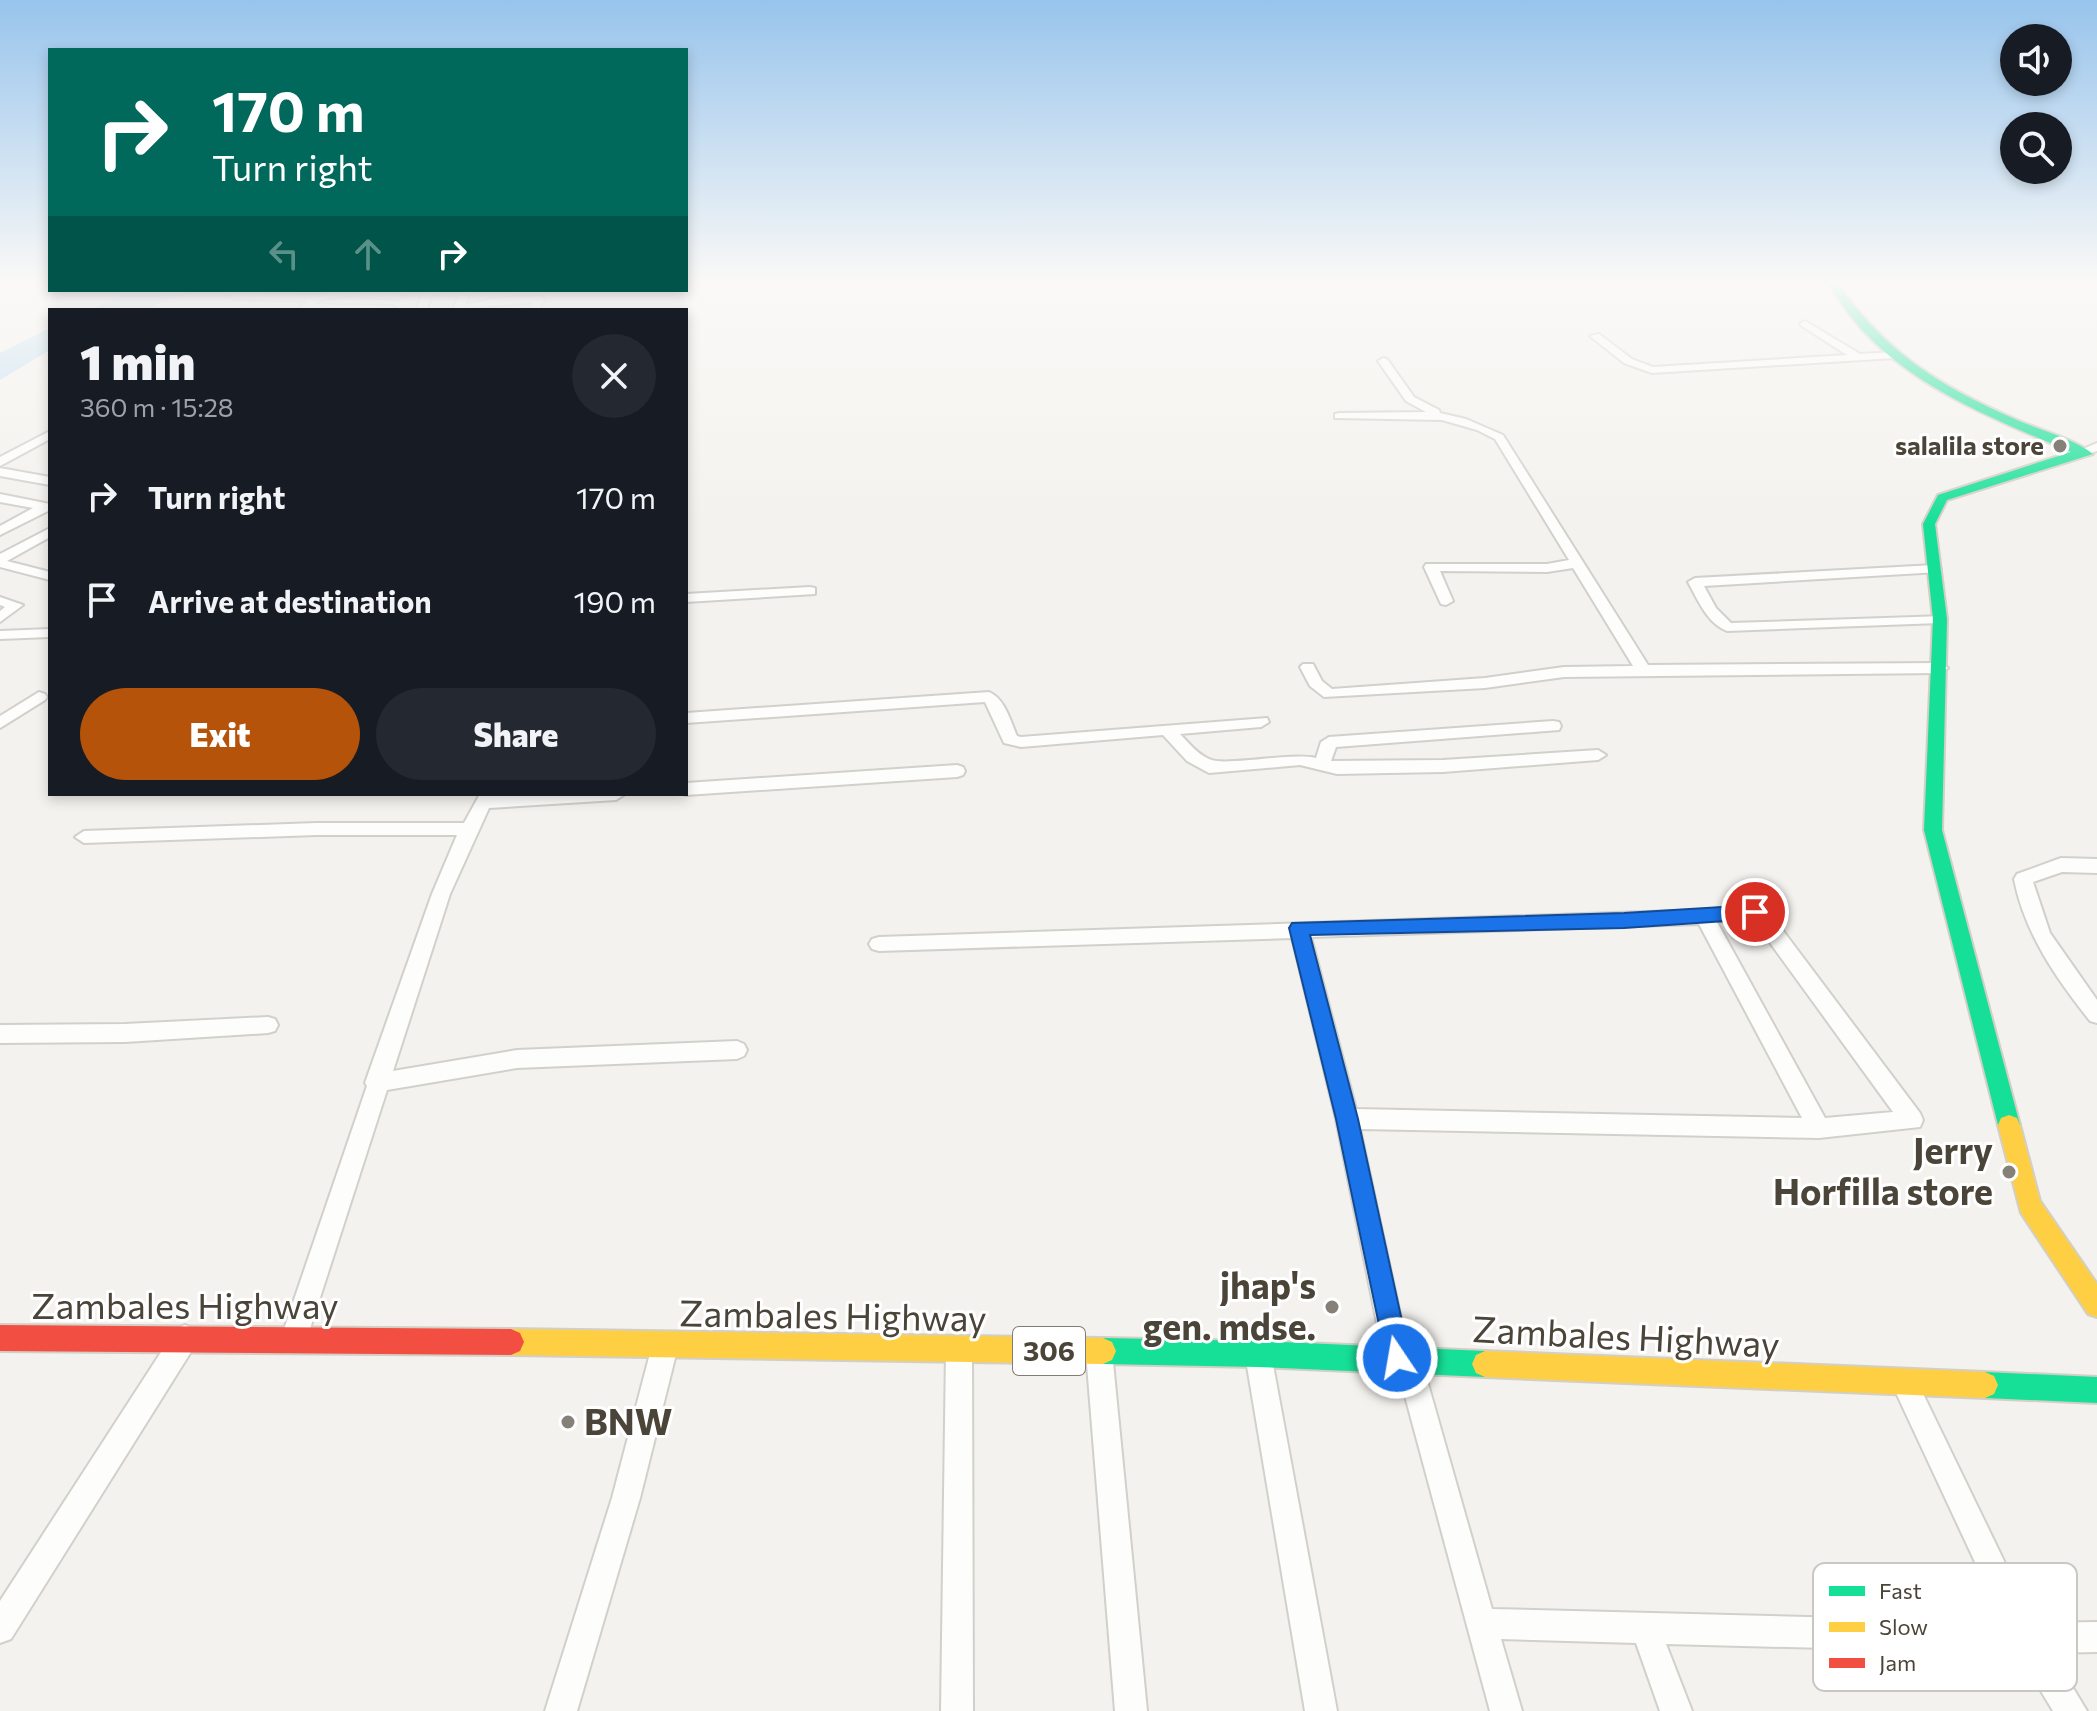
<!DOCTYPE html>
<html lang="en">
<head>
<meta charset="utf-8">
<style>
  body { margin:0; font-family:Commissioner,sans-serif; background:#242831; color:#f1f3f6; height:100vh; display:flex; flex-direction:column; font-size:30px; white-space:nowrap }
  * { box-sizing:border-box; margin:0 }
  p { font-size:26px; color:#9ea1a6 }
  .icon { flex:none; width:44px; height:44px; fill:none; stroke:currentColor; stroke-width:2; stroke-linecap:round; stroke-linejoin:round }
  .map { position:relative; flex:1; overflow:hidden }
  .sheet { position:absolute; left:48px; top:308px; width:640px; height:488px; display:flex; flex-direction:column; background:#171b24; border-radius:0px; box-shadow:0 4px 12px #0003 }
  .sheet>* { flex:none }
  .hud { position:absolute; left:48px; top:48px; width:640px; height:244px; border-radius:0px; box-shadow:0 4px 12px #0003; background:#00695c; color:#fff; overflow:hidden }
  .buttons { position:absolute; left:2000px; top:24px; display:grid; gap:16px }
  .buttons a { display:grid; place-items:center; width:72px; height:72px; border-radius:50%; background:#171b24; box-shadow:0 4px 12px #0003; font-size:40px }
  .pin { position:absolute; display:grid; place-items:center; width:68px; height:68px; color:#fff; margin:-34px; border:4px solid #fff; border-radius:50%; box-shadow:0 2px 8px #0007 }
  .me { position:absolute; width:88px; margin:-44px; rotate:348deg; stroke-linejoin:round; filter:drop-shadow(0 0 6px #0008) }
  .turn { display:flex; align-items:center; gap:28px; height:168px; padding:0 32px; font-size:36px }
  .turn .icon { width:104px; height:104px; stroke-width:2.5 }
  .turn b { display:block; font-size:56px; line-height:68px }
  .lanes { display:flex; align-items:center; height:76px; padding:0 32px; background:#0003; justify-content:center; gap:40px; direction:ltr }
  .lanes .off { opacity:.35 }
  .round { display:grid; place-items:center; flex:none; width:84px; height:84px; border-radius:42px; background:#242831 }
  .summary { display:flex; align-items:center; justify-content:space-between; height:136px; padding:0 32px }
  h1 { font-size:48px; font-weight:800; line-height:60px }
  .cta { display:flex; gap:16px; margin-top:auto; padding:16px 32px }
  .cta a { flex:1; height:92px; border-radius:48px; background:#b45309; color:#fff; font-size:32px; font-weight:800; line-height:92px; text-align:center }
  .cta a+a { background:#242831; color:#f1f3f6 }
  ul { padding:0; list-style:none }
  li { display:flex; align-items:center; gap:24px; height:104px; padding:0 32px }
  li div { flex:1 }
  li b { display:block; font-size:30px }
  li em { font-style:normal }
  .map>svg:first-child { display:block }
  .water { fill:#c0ddf1 }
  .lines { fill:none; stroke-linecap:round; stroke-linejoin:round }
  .street-casing { stroke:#d2d0cb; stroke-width:4 }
  .fast-casing { stroke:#d3cfc5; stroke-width:4 }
  .slow-casing { stroke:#d3cfc5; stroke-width:4 }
  .jam-casing { stroke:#d3cfc5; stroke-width:4 }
  .street { fill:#fdfdfc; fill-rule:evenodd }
  .fast { fill:#16e098; fill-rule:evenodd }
  .slow { fill:#ffcf43; fill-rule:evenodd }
  .jam { fill:#f24e42; fill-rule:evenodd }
  .route { fill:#1a73e8; stroke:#114b97; stroke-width:2 }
  .poi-dot { fill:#868178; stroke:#fff; stroke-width:3 }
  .labels { text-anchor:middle; stroke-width:6; stroke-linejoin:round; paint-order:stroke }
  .far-poi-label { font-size:26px; font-weight:bold; fill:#4b4439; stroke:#fff; text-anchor:end }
  .shield { fill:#fff; stroke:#817c74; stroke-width:2 }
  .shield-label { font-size:28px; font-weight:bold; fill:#4b4439 }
  .near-poi-label { font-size:36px; font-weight:bold; fill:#4b4439; stroke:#fff; text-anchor:end }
  .near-street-label { font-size:36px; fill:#4b4439; stroke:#fff }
  .key { fill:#fff; stroke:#c9c7c4; stroke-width:2 }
  .key-label { font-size:22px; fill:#4b4439 }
</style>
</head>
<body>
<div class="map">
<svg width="2097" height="1711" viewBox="0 0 2097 1711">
  <rect width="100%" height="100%" fill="#f4f2ee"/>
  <path class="water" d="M132,290H199L142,310H89Z
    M50,328V350L0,380V353Z"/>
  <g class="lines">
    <defs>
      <path id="street" d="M1582,284H1648L1643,287H1587Z
        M347,290L398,293L403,296L398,299L347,296L324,299L314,304L392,306L396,310H298L307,301L234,299L229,296L234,293L316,295Z
        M424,290H434L426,310H416Z
        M461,290H471L465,305L492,299L539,296L544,299L539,310H529L533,302L453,310Z
        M1805,321L1860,354L1895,352L1900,355L1895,358L1652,373L1624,363L1590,336L1599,334L1632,359L1653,367L1847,355L1802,326L1800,324Z
        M1383,358L1387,359L1414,397L1439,410L1440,413L1466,419L1503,435L1648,665L1940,663L1948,668L1940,673L1564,677L1485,688L1324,697L1310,686L1300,667L1303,664H1313L1322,681L1332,689L1485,678L1564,667L1633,666L1573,568L1547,572L1440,571L1453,601L1446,605L1441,604L1424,567L1426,564H1547L1569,560L1495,439L1477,430L1442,420L1335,418V414L1339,413L1426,412L1406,401L1378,361Z
        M50,431V439L0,466V457Z
        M2097,443V451L2082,456L2076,452Z
        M0,468L50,477V485L0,476Z
        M0,494L50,504V510L0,535V526L33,508L0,502Z
        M50,528V537L7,561L50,572V580L0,567V554Z
        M1934,565L1941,569L1939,572L1704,586L1716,608L1731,623L1945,616L1947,619L1940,623L1727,631C1707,623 1698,600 1688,582L1695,578Z
        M810,587L815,588V594L686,602V594Z
        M0,597L23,605L0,622V611L5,607L0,605Z
        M50,629V637L0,639V631Z
        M39,692L45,694L47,697L45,700L0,728V716Z
        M989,692C1005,699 1010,720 1017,736L1021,737L1267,718L1269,722L1261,727L1180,734C1189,743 1197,754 1209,759C1224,767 1289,752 1316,758L1321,742L1329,737L1553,721L1559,722L1561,726L1559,730L1336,747L1331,761L1443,760L1598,750L1606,755L1598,760L1443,772L1337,774L1300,765L1209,773L1187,761L1163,735L1021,747L1004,743L985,702L686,723V713Z
        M957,765L963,767L965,771L963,775L957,777L686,795L683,794H686V783Z
        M480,794H625L616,800L489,808L450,894L393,1071L517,1050L737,1041L744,1044L747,1050L744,1056L737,1059L517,1068L387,1090L307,1338L303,1347L294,1351L285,1347L281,1338L367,1086L365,1083L432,894L457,835H316L84,843L75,837L84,831L316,823H464Z
        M2061,858L2097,859V873L2062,872L2033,882L2050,933L2097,1000V1023L2090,1021C2056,978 2025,934 2014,879L2017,874Z
        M1749,904L1769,912L1920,1113L1923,1120L1920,1127L1819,1138L1360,1129L1407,1346L1417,1350L1421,1359L1492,1609L2003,1622L1891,1382L1895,1373L1904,1369L1913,1373L2034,1623L2097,1622V1652L2052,1653L2087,1711H2053L2018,1653L1666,1644L1692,1711H1660L1636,1643L1501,1639L1522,1711H1490L1398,1370L1388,1367L1384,1358L1336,1119L1292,938L879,951L872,949L869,944L872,939L879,937L1705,910ZM1747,918L1755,922L1893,1112L1825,1118L1717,922ZM1699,924L1802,1118L1356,1109L1311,937Z
        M268,1017L275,1019L278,1025L275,1031L268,1033L125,1042L0,1043V1025L125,1024Z
        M185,1325L194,1329L198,1338L194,1347L11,1639L0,1643V1601L176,1329Z
        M665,1333L674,1337L678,1346L640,1498L577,1711H545L612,1498L652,1346L656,1337Z
        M959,1337L968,1341L972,1350L973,1711H941L946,1350L950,1341Z
        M1099,1339L1108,1343L1112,1352L1147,1711H1115L1086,1352L1090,1343Z
        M1258,1341L1267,1345L1271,1354L1337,1711H1305L1245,1354L1249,1345Z"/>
      <path id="fast" d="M1828,284H1838C1886,352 1939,386 2015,419C2039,430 2073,438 2093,454L1947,500L1935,524L1947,619L1942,830L2020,1125L2017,1132L2009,1135L2001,1132L1998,1125L1924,830L1933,619L1923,524L1938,495L2071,452C1999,421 1920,391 1865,333C1851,319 1840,301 1828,284Z
        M1103,1338L1258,1341L1485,1351L1494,1355L1498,1364L1494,1373L1485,1377L1258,1367L1103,1364L1094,1360L1090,1351L1094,1342Z
        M1985,1372L2097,1377V1403L1985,1398L1976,1394L1972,1385L1976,1376Z"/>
      <path id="slow" d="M2009,1115L2017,1118L2020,1125L2040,1201L2097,1284V1317L2088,1314L2021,1213L1998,1125L2001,1118Z
        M511,1329L1103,1338L1112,1342L1116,1351L1112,1360L1103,1364L511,1355L502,1351L498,1342L502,1333Z
        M1485,1351L1985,1372L1994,1376L1998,1385L1994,1394L1985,1398L1485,1377L1476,1373L1472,1364L1476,1355Z"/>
      <path id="jam" d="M0,1325L511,1329L520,1333L524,1342L520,1351L511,1355L0,1351Z"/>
    </defs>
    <use href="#street" class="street-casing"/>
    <use href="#fast" class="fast-casing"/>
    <use href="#slow" class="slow-casing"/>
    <use href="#jam" class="jam-casing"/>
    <use href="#street" class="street"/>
    <use href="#fast" class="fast"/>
    <use href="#slow" class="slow"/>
    <use href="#jam" class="jam"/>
  </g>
  <linearGradient id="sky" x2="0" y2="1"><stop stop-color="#98c4ec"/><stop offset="0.54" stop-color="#faf9f7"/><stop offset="1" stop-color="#faf9f7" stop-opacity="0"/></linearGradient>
  <rect width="2097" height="524" fill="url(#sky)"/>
  <path class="route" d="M1755,905L1765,912L1755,919L1624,928L1310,935L1358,1119L1410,1358L1406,1368L1397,1371L1388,1368L1336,1119L1289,928L1292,923L1624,913Z"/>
  <g class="poi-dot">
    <circle cx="2060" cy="446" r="8"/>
    <circle cx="2009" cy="1172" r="8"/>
    <circle cx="1332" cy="1307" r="8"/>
    <circle cx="568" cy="1422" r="8"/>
  </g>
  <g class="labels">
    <g class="far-poi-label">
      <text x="2044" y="455">salalila store</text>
    </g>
    <rect class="shield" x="1013" y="1327" width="72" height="48" rx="6"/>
    <g class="shield-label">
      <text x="1049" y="1361">306</text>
    </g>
    <g class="near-poi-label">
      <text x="1993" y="1164">Jerry<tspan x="1993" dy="41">Horfilla store</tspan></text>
      <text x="1316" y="1299">jhap's<tspan x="1316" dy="41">gen. mdse.</tspan></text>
      <text x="584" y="1435" text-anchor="start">BNW</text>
    </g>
    <g class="near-street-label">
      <text x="185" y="1319">Zambales Highway</text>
      <text transform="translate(833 1316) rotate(1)" y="13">Zambales Highway</text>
      <text transform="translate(1626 1337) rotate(3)" y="13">Zambales Highway</text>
    </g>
  </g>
  <rect x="1813" y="1563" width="264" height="128" rx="12" class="key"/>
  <rect x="1829" y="1586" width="36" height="10" fill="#16e098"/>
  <rect x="1829" y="1622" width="36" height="10" fill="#ffcf43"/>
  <rect x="1829" y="1658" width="36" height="10" fill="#f24e42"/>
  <g class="key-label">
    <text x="1879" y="1599">Fast</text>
    <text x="1879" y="1635">Slow</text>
    <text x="1879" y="1671">Jam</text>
  </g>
</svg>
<div class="buttons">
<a><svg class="icon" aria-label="sound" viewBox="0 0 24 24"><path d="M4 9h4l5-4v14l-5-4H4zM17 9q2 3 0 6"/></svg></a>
<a><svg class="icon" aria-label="search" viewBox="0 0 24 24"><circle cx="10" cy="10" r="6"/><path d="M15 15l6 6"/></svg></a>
</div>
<div class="pin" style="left:1755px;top:912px;background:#d93025"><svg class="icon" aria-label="arrive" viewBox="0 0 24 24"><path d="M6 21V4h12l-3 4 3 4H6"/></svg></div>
<svg class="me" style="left:1397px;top:1358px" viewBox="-20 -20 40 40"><circle r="17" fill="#1a73e8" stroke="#fff" stroke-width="3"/><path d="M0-11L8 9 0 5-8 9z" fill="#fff"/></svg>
<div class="hud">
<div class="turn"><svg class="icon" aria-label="right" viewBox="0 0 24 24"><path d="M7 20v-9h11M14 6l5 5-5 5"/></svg><div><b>170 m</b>Turn right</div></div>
<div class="lanes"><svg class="icon off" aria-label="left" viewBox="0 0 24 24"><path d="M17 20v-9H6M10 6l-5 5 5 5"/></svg><svg class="icon off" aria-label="ahead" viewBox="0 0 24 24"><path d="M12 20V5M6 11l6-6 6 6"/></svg><svg class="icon" aria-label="right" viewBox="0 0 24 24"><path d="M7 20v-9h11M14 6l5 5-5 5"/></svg></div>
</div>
<section class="sheet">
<div class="summary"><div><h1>1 min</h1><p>360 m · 15:28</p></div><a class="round"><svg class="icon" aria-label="close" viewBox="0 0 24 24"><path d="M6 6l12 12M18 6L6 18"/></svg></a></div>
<ul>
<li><svg class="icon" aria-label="right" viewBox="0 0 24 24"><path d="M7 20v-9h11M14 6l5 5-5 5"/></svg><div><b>Turn right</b></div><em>170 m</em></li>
<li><svg class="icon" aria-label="arrive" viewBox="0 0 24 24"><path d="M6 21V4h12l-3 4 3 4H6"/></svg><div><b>Arrive at destination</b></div><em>190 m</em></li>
</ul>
<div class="cta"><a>Exit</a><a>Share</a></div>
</section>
</div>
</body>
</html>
